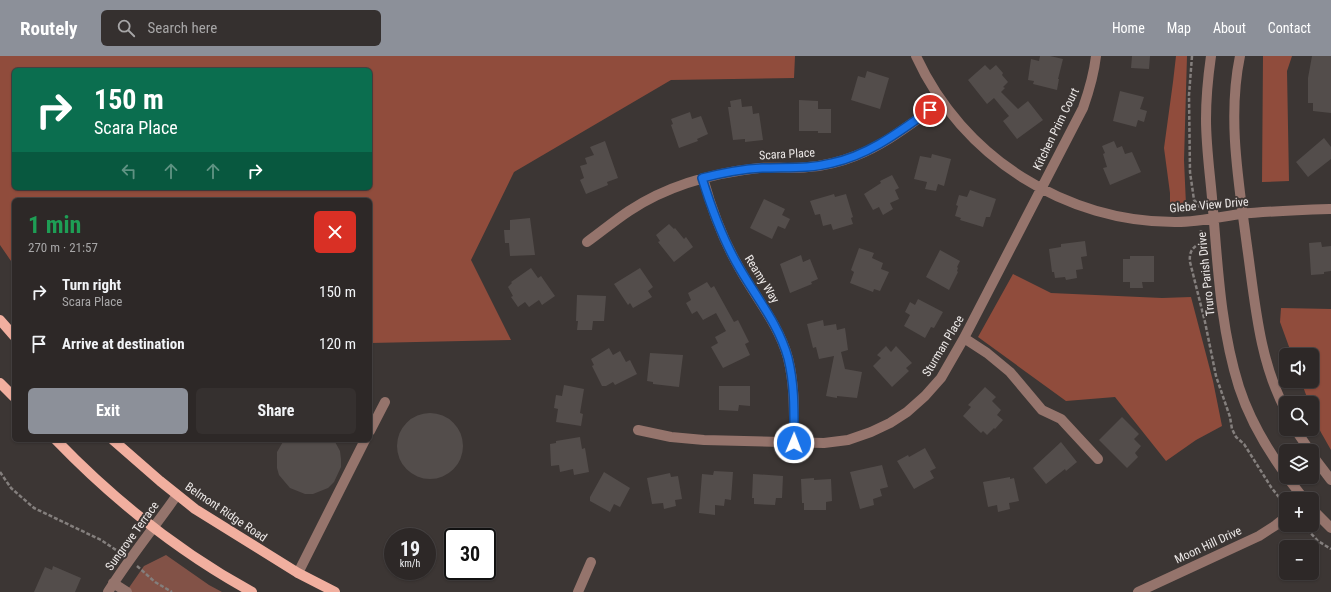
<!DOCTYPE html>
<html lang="en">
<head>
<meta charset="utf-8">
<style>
  body { margin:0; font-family:"Roboto Condensed",sans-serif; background:#35302f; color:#f1f3f6; height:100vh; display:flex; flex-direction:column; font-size:15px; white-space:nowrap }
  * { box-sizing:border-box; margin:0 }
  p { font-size:13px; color:#a7a6a7 }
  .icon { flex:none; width:22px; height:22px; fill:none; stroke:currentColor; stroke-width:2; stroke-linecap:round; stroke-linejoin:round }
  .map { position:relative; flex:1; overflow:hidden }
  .sheet { position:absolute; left:12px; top:142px; width:360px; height:244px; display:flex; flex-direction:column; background:#2d2827; border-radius:6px; box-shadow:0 1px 3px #0004,0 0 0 1px #484444 }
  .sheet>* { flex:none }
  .hud { position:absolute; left:12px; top:12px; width:360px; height:122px; border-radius:6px; box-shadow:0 1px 3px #0004,0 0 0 1px #484444; background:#0b6e4f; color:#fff; overflow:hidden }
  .fabs { position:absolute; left:1279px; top:292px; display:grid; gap:8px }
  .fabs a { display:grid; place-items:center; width:40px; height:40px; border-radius:6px; background:#2d2827; box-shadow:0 1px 3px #0004,0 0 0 1px #484444; font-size:20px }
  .speed { position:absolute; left:384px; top:472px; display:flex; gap:8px; font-size:20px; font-weight:700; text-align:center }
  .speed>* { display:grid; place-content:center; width:52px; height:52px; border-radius:50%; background:#2d2827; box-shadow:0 1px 3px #0004,0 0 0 1px #484444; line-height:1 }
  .speed small { font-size:10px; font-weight:400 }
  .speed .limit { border:2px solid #111; border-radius:6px; background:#fff; color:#111 }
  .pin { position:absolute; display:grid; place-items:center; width:34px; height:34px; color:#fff; margin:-17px; border:2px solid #fff; border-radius:50%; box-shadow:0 1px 4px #0007 }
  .me { position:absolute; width:44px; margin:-22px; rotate:1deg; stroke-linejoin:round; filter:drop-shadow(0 0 3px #0008) }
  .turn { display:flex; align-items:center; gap:14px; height:84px; padding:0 16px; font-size:18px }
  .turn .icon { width:52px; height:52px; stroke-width:2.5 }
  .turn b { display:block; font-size:28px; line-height:34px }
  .lanes { display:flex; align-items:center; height:38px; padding:0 16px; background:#0003; justify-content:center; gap:20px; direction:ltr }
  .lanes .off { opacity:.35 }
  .round { display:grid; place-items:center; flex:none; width:42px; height:42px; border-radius:6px; background:#35302f }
  .summary { display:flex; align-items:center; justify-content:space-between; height:68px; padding:0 16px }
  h1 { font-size:24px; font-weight:700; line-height:30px; color:#1e9e55 }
  .cta { display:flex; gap:8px; margin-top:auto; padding:8px 16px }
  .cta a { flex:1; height:46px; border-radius:6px; background:#8c9099; color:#fff; font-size:16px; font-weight:700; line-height:46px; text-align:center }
  .cta a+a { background:#35302f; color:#f1f3f6 }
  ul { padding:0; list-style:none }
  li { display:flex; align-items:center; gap:12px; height:52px; padding:0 16px }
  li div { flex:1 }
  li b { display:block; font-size:15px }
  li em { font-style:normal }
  header { display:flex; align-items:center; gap:24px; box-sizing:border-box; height:56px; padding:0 20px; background:#8c9099; color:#fff }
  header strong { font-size:19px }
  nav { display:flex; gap:22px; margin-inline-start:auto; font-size:14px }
  .search { width:280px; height:36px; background:#35302f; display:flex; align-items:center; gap:10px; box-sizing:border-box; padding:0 14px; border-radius:6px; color:#a7a6a7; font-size:15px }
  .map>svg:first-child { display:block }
  .green { fill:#825247 }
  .forest { fill:#904c3c; fill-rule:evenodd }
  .building { fill:#534d4b }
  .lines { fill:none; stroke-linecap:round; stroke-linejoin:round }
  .path { stroke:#847f7d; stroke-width:2.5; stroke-dasharray:4 2; stroke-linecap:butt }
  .minor { stroke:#95746c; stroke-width:10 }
  .major { stroke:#f1af9f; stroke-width:10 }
  .route-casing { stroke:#114b97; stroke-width:10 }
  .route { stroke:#1a73e8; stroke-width:7 }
  .labels { text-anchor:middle; stroke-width:4; stroke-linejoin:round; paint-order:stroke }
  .street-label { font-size:12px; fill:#ede9e8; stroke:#3c3634 }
</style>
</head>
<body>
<header>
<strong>Routely</strong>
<div class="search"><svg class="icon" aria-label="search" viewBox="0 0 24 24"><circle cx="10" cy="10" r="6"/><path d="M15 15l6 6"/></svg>Search here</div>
<nav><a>Home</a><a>Map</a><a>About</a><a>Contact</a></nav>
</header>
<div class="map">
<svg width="1331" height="536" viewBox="0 0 1331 536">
  <rect width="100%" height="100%" fill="#3c3634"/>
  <path class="green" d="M166,499L209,529L222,536H126L144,510Z"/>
  <path class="forest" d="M0,0H795L794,22L671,24L514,116L471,204L511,284L370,287V144H14V207L11,205L0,189ZM14,14H370V132H14Z
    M1176,0H1187L1184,104L1186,149L1170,151V137L1164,92L1173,26Z
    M1263,0H1292L1287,15L1289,125L1262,126Z
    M1013,218L1051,237L1162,242L1191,241L1213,325L1222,370L1196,384L1166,405L1115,341L1066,345L978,281Z
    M1281,252L1331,253V394C1323,379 1312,365 1312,347H1309L1301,325H1312V299H1292L1280,266Z"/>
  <path class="building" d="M1040,0H1050L1063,3L1058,23H1059L1057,34L1033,28L1034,25L1028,24L1031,3L1039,5Z
    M1132,0H1150L1149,13L1131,12Z
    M1312,0H1331V57L1313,55V47H1308V22Z
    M985,9L990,14L996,9L1003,17L1002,19L1008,26L1003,31L1005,32L1001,36L1018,53L1028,45L1043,64L1017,83L1003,65L1009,60L994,42L987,48L968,24Z
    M867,15L889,22L880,53L851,44L858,20L865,22Z
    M1120,35L1144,41L1140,53L1147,55L1144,66L1138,64L1136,71L1113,65Z
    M741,43L742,51L752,50L753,58L759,57L763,84L745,86V83L733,84L728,51H731L730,45Z
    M799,44L818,45V53H831V77H818V75H799Z
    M690,56L692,63L701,60L708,78L697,83L698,85L679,92L671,69L673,68L671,63Z
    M1324,82L1331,91V103L1308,121L1296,106Z
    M605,85L618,122L607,126L608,129L586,138L580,124L584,122L580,110L587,108L585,102L594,99L590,91Z
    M1114,85L1117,92L1122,90L1125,98L1132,96L1141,116L1110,129L1103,112L1107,111L1103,98L1105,97L1102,90Z
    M932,98L951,103L944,130L938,128L936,135L925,133L927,126L914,123L920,100L931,102Z
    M892,119L899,132L895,134L899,143L890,147L893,153L883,159L879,151L873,154L864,138L881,127L880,125Z
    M970,134L996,143L990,161H986L983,171L960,164L961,162L955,160L958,150L956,149L959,139L967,141Z
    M834,138L835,141L846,138L853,161L851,162L853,168L833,174L831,168L823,170L820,158L815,159L810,145Z
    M764,143L785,153L782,159L790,163L785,173L778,170L772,183L750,172Z
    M530,162L535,199L510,200L509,187H505L504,174H510V164Z
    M669,168L674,173L675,172L684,183L686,181L693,191L674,206L658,186L660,185L656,179Z
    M1085,185L1087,200L1081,201L1083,213L1076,214L1077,222L1066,224L1065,221L1055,222L1054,216H1052L1049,193L1061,191V188Z
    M1321,186L1322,191L1331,190V215L1324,216V218L1311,219L1309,187Z
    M859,192L874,197L872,202L883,207L881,213L889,216L880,235L874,233L873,236L850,227L854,216L851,214Z
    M940,194L960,205L957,211L958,212L957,215L958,216L949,234L926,221Z
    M801,199L803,206L810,203L818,223L811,226L812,228L790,237L780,208Z
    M1130,200H1154V226H1142L1143,232H1130V226H1123V203H1130Z
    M531,212L538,222L541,220L555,240L542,249L539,244L529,251L525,246L518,251L511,241L513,240L508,231L512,227L511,226Z
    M640,212L653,231L648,235L652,241L633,252L630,247L628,249L614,228Z
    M707,226L711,232L714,230L734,266L738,264L749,286L745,288L750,299L723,312L711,291L718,287L715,281L726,275L716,257L703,264L697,255L692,258L686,247L691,244L688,237Z
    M577,239L606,240L604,265H593L592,274H577L578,265H576Z
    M918,243L943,256L934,272L931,271L925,282L904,270L910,259L905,256L910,246L915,249Z
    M823,264L824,270L836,268L837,274L845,272L848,294L841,296L845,313L862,316L857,342L837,340V342L826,340L834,300L819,303L816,291L813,292L807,268Z
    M886,290L891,296L896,290L912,307L906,312L909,315L892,331L873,310L881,302L877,299Z
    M609,292L613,299L620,295L626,306L630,304L637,318L615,329L613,326L606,330H602L592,310L594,309L591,303Z
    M650,297L683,299L679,331L653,328V326L647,325Z
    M564,329L584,333L580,357L583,358L581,370L556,366L558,353L554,352L556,339L562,340Z
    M719,330H750V350L739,349L738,355L719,354Z
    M985,331L996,341L992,345L1001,354L997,359L1003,364L995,373L994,372L987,379L983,375L981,377L963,360L971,351L968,349Z
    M397 390a33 33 0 1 1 66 0a33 33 0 1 1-66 0Z
    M1122,361L1139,378L1134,383L1141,390L1135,397L1138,401L1127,412L1099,384Z
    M580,381L582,393L585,392L589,416L574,419L573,413L560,416L559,409L551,410L550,388L556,387V385Z
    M284,384H334L340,395L341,403V411L334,426L328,432L313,438H305L290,432L279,419L277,412V396Z
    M1061,386L1077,406L1066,415L1065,413L1046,428L1033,412Z
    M925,392L936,412L930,415L934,422L914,433L897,405L908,399L909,401Z
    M882,409L888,431L880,433L882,440L873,443L874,449L860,453L850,416Z
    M714,415L733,416L731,444L725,443L724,450L715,449V459L699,457L702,418L713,419Z
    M604,416L630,432L620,451L614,448L610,456L590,445V441Z
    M670,417L671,421L678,420L682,443L675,444L676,450L664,453L663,447L652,448L647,422Z
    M753,418L783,420L782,442H776L775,449L754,448V442H752Z
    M1010,421V423L1014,422L1019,445L1009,447L1010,453L998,456L997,449L988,451L983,426Z
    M814,422V424L831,423L832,445L826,446V454H804V447H802L801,423Z
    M53,510L81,522L75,536H34L45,511L52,514Z"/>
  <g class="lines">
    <path class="path" d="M1192,0L1189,39L1190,116L1194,144L1199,149V153
      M1201,174L1200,187C1192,192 1189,196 1190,206L1205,266L1216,320L1230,361L1232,373L1236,381L1244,388L1271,431L1285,449
      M0,416L11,432L34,452L101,484L122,498
      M1303,469L1318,485L1331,493
      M137,510L155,526L172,536"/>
    <path class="minor" d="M916,0C962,101 1066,167 1177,166C1197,166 1220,161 1240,158C1270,155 1301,154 1331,153
      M1211,0C1208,21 1206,42 1206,63C1206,94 1211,124 1213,154C1218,214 1221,274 1239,331C1249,362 1267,393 1286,419
      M1240,0C1227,62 1239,128 1247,190C1255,246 1259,305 1286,355
      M703,122C711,151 721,179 736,206C753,239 778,266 788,302C795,330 794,358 794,387
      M587,186C601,176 614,165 629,155C668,129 713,117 759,112C775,111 792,113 808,111C823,110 840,106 855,100C887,88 914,65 942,46
      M964,282L987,297L1010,316L1042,354L1061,363L1098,403
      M1295,373L1310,395
      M638,374L671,381L704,384L824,387L848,384L871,376L890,367L907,356L925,340L941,322L964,282L1083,52C1089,35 1094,18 1096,0
      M370,375L385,346
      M1312,399L1331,424
      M1287,421L1304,443
      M1312,453L1331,472
      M298,517L365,384
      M113,527L127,536
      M108,536C129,502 154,472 177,439
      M578,536L591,506
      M1138,536L1259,480L1276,469L1286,461"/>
    <path class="major" d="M0,264L14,280
      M0,327L14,341
      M56,384C113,443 179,496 252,536
      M113,384L160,425L195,453L298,517L335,536"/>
  </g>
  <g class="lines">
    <defs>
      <path id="route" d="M794,387C794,358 795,330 788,302C778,266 754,239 736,206C721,179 711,151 702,122C722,117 742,113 762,112C786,111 809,113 832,107C869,99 899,76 930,54"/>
    </defs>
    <use href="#route" class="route-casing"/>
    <use href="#route" class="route"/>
  </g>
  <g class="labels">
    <g class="street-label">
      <text transform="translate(1056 73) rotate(-64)" y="4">Kitchen Prim Court</text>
      <text transform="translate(787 98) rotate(-3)" y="4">Scara Place</text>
      <text transform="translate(1209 149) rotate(-5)" y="4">Glebe View Drive</text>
      <text transform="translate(1206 218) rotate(-96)" y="4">Truro Parish Drive</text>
      <text transform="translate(762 223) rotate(58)" y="4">Reamy Way</text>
      <text transform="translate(943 290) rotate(-59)" y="4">Sturman Place</text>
      <text transform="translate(226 456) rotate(34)" y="4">Belmont Ridge Road</text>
      <text transform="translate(132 480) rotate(-54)" y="4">Sungrove Terrace</text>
      <text transform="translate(1208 489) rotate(-25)" y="4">Moon Hill Drive</text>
    </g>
  </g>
</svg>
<div class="fabs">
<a><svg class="icon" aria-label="sound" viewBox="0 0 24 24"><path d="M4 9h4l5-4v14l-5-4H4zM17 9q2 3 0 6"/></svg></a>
<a><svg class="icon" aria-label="search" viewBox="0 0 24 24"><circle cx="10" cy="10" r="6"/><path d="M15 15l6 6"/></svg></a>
<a><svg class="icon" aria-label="layers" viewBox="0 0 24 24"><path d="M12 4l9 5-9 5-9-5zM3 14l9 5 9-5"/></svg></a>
<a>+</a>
<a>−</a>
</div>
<div class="speed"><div>19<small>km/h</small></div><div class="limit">30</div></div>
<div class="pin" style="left:930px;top:54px;background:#d93025"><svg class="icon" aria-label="arrive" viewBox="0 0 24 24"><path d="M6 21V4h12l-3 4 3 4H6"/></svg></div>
<svg class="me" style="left:794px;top:387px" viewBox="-20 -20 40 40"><circle r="17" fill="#1a73e8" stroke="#fff" stroke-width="3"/><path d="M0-11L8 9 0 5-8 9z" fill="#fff"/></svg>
<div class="hud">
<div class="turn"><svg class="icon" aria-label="right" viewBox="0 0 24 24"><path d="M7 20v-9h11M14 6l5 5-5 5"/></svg><div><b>150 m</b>Scara Place</div></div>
<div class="lanes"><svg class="icon off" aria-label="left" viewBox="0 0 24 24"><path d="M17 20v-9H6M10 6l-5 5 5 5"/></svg><svg class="icon off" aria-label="ahead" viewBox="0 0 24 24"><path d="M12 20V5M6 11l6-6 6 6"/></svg><svg class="icon off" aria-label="ahead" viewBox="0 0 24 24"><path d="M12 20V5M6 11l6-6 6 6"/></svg><svg class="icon" aria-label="right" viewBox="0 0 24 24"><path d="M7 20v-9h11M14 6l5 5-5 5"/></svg></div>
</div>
<section class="sheet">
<div class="summary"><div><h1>1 min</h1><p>270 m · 21:57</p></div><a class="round" style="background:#d93025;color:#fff"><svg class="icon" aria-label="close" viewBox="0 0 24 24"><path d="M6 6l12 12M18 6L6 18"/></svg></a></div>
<ul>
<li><svg class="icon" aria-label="right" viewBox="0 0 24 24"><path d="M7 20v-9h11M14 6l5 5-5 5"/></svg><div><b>Turn right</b><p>Scara Place</p></div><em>150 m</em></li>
<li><svg class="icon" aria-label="arrive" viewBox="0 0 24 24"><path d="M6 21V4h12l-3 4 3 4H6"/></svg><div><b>Arrive at destination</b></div><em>120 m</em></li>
</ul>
<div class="cta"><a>Exit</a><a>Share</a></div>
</section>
</div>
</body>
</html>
